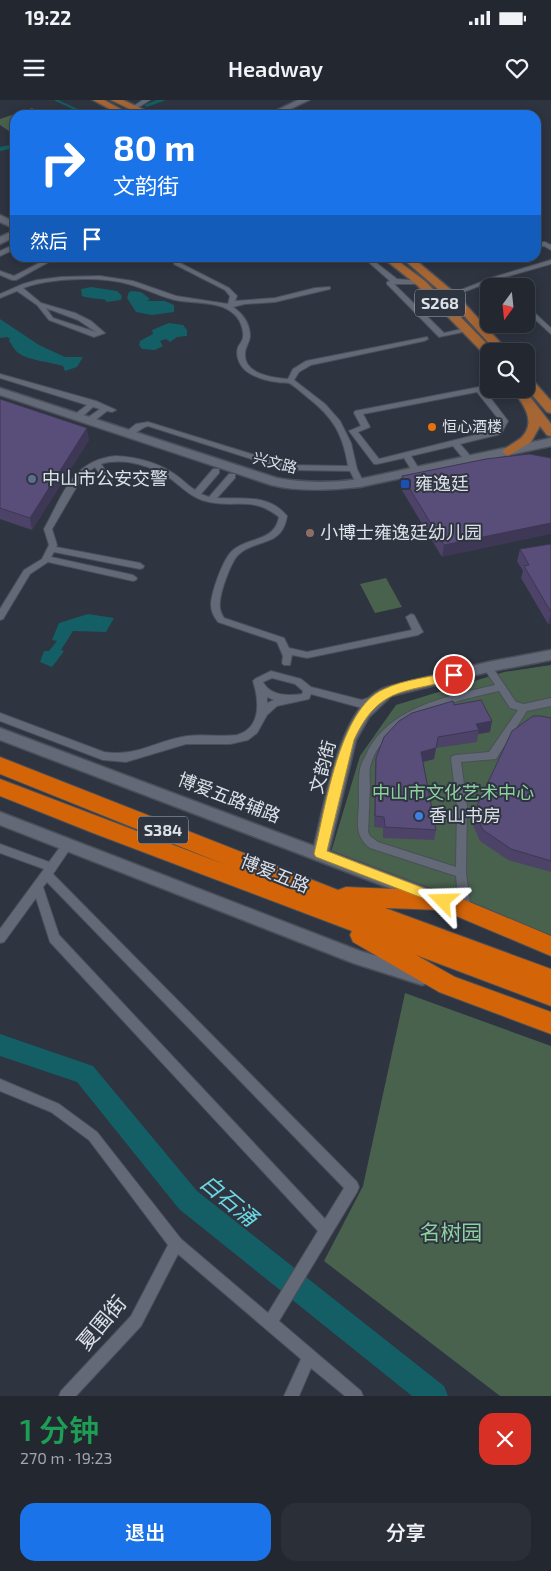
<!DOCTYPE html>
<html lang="zh">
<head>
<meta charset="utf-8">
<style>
  body { margin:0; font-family:"Exo 2","Noto Sans SC",sans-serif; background:#2a2f38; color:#f1f3f6; height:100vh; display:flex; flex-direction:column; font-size:19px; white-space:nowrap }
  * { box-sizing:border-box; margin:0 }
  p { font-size:16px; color:#a2a5ab }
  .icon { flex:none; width:28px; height:28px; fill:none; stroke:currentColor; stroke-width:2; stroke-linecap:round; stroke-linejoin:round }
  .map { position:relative; height:1296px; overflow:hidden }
  .details { display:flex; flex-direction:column; background:#222730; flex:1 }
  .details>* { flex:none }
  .guide { position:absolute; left:10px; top:10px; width:531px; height:152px; border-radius:15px; box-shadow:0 2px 12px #0003,0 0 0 1px #3f444c; background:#1a73e8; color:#fff; overflow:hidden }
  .needle { width:32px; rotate:195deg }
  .controls { position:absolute; left:480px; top:178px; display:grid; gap:10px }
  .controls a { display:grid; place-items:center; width:55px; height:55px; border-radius:10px; background:#222730; box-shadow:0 2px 12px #0003,0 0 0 1px #3f444c; font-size:25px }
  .pin { position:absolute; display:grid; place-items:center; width:42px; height:42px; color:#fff; margin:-21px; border:2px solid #fff; border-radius:50%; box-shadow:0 1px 5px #0007 }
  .me { position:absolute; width:55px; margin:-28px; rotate:292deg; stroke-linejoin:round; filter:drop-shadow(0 0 4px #0008) }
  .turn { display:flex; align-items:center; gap:18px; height:105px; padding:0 20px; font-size:22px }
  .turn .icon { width:65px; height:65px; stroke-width:2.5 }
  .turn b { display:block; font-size:35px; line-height:42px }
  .then { display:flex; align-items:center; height:48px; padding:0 20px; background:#0003; gap:10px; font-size:19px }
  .round { display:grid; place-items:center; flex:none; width:52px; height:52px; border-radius:15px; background:#2a2f38 }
  .headline { display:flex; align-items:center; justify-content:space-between; height:85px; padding:0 20px }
  h1 { font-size:30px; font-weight:600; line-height:38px; color:#1e9e55 }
  .cta { display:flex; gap:10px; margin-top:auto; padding:10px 20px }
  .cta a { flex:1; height:58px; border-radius:15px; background:#1a73e8; color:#fff; font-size:20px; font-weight:600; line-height:58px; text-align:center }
  .cta a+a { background:#2a2f38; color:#f1f3f6 }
  .status { display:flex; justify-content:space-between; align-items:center; height:35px; padding:0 25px; background:#222730; direction:ltr }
  .status svg { height:14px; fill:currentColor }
  header { display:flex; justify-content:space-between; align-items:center; height:65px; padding:0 20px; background:#222730; font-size:22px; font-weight:600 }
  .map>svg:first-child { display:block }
  .green { fill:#49624e }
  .water { fill:#135f65 }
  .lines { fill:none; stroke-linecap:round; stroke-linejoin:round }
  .stream { stroke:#135f65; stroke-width:2 }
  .canal { fill:#135f65; fill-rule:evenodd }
  .river { fill:#135f65; fill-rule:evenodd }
  .street-casing { stroke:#4a4f58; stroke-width:2 }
  .secondary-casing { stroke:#4a4f58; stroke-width:3 }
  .primary-casing { stroke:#4a4f58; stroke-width:3 }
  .highway-casing { stroke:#4a4f58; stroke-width:2 }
  .street { fill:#636977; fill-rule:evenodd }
  .secondary { fill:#636977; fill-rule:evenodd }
  .primary { fill:#a66634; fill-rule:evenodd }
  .highway { fill:#d36408; fill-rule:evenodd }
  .wall { fill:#4d4368 }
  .shaded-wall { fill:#3e3755 }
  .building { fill:#594e79; stroke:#3e3755 }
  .route { fill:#ffd54a; stroke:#a68a30 }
  .food-dot { fill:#e8710a; stroke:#2e3440; stroke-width:2 }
  .service-dot { fill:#5c6f8a; stroke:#2e3440; stroke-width:2 }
  .transit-dot { fill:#1a4fb4; stroke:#2e3440; stroke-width:2 }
  .education-dot { fill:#8d6e63; stroke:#2e3440; stroke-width:2 }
  .shop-dot { fill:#3f7fe0; stroke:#2e3440; stroke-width:2 }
  .labels { text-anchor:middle; stroke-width:4; stroke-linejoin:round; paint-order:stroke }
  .far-poi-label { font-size:15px; fill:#dde1e8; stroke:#2e3440; text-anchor:start }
  .far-street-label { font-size:15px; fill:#dde1e8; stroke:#2e3440 }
  .shield { fill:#2e3440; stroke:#a8adb6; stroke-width:1 }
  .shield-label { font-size:16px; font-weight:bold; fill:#dde1e8 }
  .poi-label { font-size:18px; fill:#dde1e8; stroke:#2e3440; text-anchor:start }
  .street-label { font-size:18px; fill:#dde1e8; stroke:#2e3440 }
  .park-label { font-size:18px; fill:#8dd19d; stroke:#2e3440 }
  .near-park-label { font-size:21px; fill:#8dd19d; stroke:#2e3440 }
  .near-street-label { font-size:21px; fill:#dde1e8; stroke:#2e3440 }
  .near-water-label { font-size:22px; font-style:italic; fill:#6cd8e2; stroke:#2e3440 }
</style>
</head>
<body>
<div class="status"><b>19:22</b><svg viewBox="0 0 49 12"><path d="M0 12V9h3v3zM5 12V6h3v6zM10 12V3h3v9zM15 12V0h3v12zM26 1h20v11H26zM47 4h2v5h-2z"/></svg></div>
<header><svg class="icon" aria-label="menu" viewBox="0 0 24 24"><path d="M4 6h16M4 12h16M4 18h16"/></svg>Headway<svg class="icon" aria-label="heart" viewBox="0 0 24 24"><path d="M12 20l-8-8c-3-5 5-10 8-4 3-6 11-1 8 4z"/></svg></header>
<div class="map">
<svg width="551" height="1296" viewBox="0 0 551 1296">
  <rect width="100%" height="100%" fill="#2e3440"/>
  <path class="green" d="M32,8L44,15H15V31L12,33L0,25V19Z
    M386,478L402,507L375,513L360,484Z
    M551,565V835L331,752L360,656L396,605L504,572Z
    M405,893L551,946V1296H500L324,1161L363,1086Z"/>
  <path class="water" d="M91,187L117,191L122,196L121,200L106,202V200C98,198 90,199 82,196L81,189Z
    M132,191L141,192L150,199L147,201H165L174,205V212L152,215L136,212L127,198L129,192Z
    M0,219L39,245L65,257H83L77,267L65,271L63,266C51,262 24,260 16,251C13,248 12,244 9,241L10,239L7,237L0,238Z
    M169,223L183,225L187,230V236L177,237L170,242L166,239L160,241L163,246L155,250L142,249L139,245L140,241L153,234L152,230Z
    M88,514L114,518L106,532L73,531L61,550L64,551L52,567L40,562L44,551H49L57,541L52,540L59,523Z"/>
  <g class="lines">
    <path class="stream" d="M56,0L88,15"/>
    <path class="canal" d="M157,0H166L147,7L144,5Z
      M15,44V48L0,51V47Z"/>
    <path class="river" d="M0,934L93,966L197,1091L444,1286L448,1296H412L179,1109L77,982L0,956Z"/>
    <defs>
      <path id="street" d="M143,0H150L136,9H132V7Z
        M545,142L551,145V150L544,146L536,147V143Z
        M15,144V149L0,156V151Z
        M49,158H56L16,180H12L0,175V171L14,176Z
        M349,158H358L351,161L348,159Z
        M364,158H370L397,179L422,181V183L420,184H394L444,233L466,228L468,229V231L439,237L387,184V182L390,181Z
        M551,160V164L498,179L453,196L448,195L494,177Z
        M176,161L229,188L237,196L235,201L275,198L315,188L330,187V189L275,202L245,204L233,207C242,213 250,223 250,236C250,242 245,247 245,254C244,274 273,278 288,279L293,269L306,261L427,237L428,239L424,241L311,265L299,272L294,280L325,304L340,321L351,343L357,369L364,383L363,385H357L350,371L286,370L148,326C140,328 135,336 127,335V331L136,324L148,322L287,365L348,366C343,334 333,317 307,297C302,293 295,286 289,283C285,282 281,283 277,282C268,281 257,278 249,273C240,267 235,257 238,247C240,244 243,240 243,237C244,230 240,220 236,216C222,200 194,204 175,200C159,196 144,188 128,184C100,176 50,178 23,188L41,203L75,213L91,221L105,233L94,237L49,220L37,205L17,191L0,198V194L23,184L37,180L61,177L100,176L133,181L176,196L228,204L230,196L225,190L174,164V162ZM46,208L78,220L96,232L53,218Z
        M526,205L551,228V234L526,211Z
        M0,274L96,301L116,310L112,312L107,311L93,322H87V318L100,309L93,307L81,318H75V314L87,305L0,278Z
        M479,287H482L508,321L501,334L460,344L473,359V363H467L453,346L411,356L421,372L417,375L414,374L404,358L377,364H374L349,331L361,326L354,313L355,311ZM477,292L500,321L495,330L379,359L358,332L370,327L363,314Z
        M116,356C136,357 156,362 173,373C181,378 187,385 195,390L213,369H219V373L201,394L209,397L229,374H235V378L217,398C243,399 269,394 287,416C282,448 256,438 238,455C231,462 220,492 220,503C219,508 221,513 224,518L284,538L289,548L307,552L412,530L406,517L411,514L414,515L423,532L418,535L307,558L292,555L290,565H284L282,563L283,556L277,542L218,522C214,517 211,511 211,505C211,493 223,459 232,451C248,436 274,443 279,417C253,396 237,408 209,402C193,399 184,389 171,379C152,366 124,357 101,364L112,380L111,382H105L95,367L85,374L80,381L52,429L57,445L56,447L140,463L144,466L143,468L140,469L54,452L51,457L133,475L137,478L136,480L133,481L48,462L30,474L3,519L0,520V509L24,470L42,459L49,445L44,429C63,395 72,360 116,356Z
        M488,564L491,565L516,602L524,604L551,598V606L527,611L496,659L461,662L467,706L466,773L471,810L469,813L465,815L461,813L459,810L456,776L370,748C354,736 358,722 359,703C359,692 358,680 360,669C361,664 364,659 366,655C387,607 449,596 495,585L483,567ZM499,591L510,608L518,610L489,652L456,655L452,656L451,659L457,706L456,767L378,742L370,736L368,732C369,717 369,701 370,686C370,680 369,673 370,667C385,614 453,602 499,591Z
        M271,571L301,579L311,587L362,600L376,595L381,599L379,602L362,608L311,594L309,599L277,606L267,615L257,633L248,640L230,644H186L126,662L103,660L0,621V613L104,652C137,657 155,641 187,636C203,634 220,637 237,635C262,628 259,600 253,581L255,579ZM272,578L295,584L303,591L302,594C289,596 270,596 263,582ZM267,597L274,600L267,603Z
        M67,742L71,743L72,746L53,774L357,1082L359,1087L357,1092L279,1221L361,1291L363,1296H345L311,1268L299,1296H284L301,1259L178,1154L141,1226L76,1296H59L61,1291L131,1216L168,1145L89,1040L51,1012L0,991V979L59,1004L97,1032L181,1139L268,1213L318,1131L50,842L36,798L4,842L0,843V829L44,769L0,753V744L49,762L63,743ZM47,782L344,1088L325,1119L59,835L43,787Z"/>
      <path id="secondary" d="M298,0H309L278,15H267Z
        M0,115L15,122V129L0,122Z
        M15,130V137L0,144V137Z
        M0,288L277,378C305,383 332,383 360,379L551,338V346L360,387C331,390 299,392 271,385L0,295Z
        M551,550V560L488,572L391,596L386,601L369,617L356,640L329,751L440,793L442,798L440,803L434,805L0,640V628L314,746C325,704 340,601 387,587L488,562Z
        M0,712L360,851L428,871L431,877L428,883L422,885L353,863L0,725Z"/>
      <path id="primary" d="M93,0H104L128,13L121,15Z
        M111,0H123L155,15H142Z
        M383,158H394L425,181L494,251H489V256L485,255L417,185Z
        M402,158H413L455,193L508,251H496L447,197Z
        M526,276L530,277L551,301V313L547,312L526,288Z
        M512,289H524L551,324V336L547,335L540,326L531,342L508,356L502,352C507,346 515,343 521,338C538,321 522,303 512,289Z"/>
      <path id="highway" d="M0,657L338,790L346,787L443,791L551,836V856L442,810L385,808L551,869V906L416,855L455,877L551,912V934L439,892L353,842L350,835L352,831L93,733L0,696V679L226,765L0,674Z"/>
    </defs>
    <use href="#street" class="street-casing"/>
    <use href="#secondary" class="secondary-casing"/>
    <use href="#primary" class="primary-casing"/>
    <use href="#highway" class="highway-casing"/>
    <use href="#street" class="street"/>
    <use href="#secondary" class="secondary"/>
    <use href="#primary" class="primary"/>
    <use href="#highway" class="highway"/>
  </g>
  <path class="wall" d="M0,299L89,340L32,430L0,419Z
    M486,359L442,457L400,387L402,376Z
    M551,444V523L548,524L521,478L523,471L517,461L520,449Z
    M454,605L490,632L478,634L477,642L436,648L434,659L423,662L436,730L434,740L383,738V728L374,727L375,669L376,658Z
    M551,618V772L508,760L480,741L473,725L474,719L476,708Z"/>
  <path class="shaded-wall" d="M87,328L89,340L32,430L30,418Z
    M551,423V434L442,457L444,445Z
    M551,513V523L548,524Z
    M492,621L490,632L478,634L479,630L476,624Z
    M436,648L434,659L419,663L421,652Z"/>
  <path class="building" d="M0,299L87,328L30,418L0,408Z
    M529,354L551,358V423L444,445L402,376L486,359Z
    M551,444V512L524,466L529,465L520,449Z
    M481,600L492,621L476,624L479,630L438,637L436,648L421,652L436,730L385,727L384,717L375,716L376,658L384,637L399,621L412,613L453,601L454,605Z
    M533,616H541L551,618V761L511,749L483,730L476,714V708L512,631Z"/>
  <path class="route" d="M454,571L460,575L458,578C407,594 380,584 354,640L327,751L447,797L449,801L443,806L316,757L314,754C325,710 339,608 384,589C405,579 432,577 454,571Z"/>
  <circle class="food-dot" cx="432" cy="327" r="5"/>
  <circle class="service-dot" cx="32" cy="379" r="5"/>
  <rect class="transit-dot" x="400" y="379" width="10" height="10" rx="2.5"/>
  <circle class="education-dot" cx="310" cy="433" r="5"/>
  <circle class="shop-dot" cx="419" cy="716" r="5"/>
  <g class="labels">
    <g class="far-poi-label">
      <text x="442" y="332">恒心酒楼</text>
    </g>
    <g class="far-street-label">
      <text transform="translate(275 363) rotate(14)" y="5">兴文路</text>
    </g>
    <g class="shield">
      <rect x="415" y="189.5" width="50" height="27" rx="4"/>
      <rect x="138" y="716.5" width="50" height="27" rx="4"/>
    </g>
    <g class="shield-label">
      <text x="440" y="209">S268</text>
      <text x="163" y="736">S384</text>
    </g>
    <g class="poi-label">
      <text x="42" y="385">中山市公安交警</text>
      <text x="415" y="390">雍逸廷</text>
      <text x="320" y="439">小博士雍逸廷幼儿园</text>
      <text x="429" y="722">香山书房</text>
    </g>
    <g class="street-label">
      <text transform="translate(323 667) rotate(-75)" y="6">文韵街</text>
      <text transform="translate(229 698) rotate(21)" y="6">博爱五路辅路</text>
      <text transform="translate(275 774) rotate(22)" y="6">博爱五路</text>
    </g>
    <g class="park-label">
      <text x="453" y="699">中山市文化艺术中心</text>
    </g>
    <g class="near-park-label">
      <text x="451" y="1140">名树园</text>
    </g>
    <g class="near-street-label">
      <text transform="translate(102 1223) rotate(-50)" y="7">夏围街</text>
    </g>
    <g class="near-water-label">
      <text transform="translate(229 1100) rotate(40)" y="8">白石涌</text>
    </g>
  </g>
</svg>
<div class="controls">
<a><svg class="needle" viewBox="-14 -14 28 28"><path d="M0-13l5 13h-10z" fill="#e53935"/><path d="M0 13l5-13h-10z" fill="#a2a5ab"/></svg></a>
<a><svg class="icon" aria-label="search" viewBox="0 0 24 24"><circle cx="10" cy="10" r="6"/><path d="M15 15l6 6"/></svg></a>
</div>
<div class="pin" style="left:454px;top:575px;background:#d93025"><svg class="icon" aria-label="arrive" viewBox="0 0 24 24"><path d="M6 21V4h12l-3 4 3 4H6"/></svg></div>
<svg class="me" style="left:443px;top:801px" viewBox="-20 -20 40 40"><path d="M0-17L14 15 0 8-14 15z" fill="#ffd54a" stroke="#fff" stroke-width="4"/></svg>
<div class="guide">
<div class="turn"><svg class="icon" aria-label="right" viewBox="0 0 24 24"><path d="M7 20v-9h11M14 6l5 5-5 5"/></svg><div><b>80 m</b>文韵街</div></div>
<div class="then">然后<svg class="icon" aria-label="arrive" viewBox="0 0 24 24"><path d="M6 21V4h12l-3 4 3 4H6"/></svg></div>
</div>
</div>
<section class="details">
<div class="headline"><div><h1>1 分钟</h1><p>270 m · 19:23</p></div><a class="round" style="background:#d93025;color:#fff"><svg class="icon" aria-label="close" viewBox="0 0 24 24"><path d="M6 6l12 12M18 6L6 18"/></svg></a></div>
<div class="cta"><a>退出</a><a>分享</a></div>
</section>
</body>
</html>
